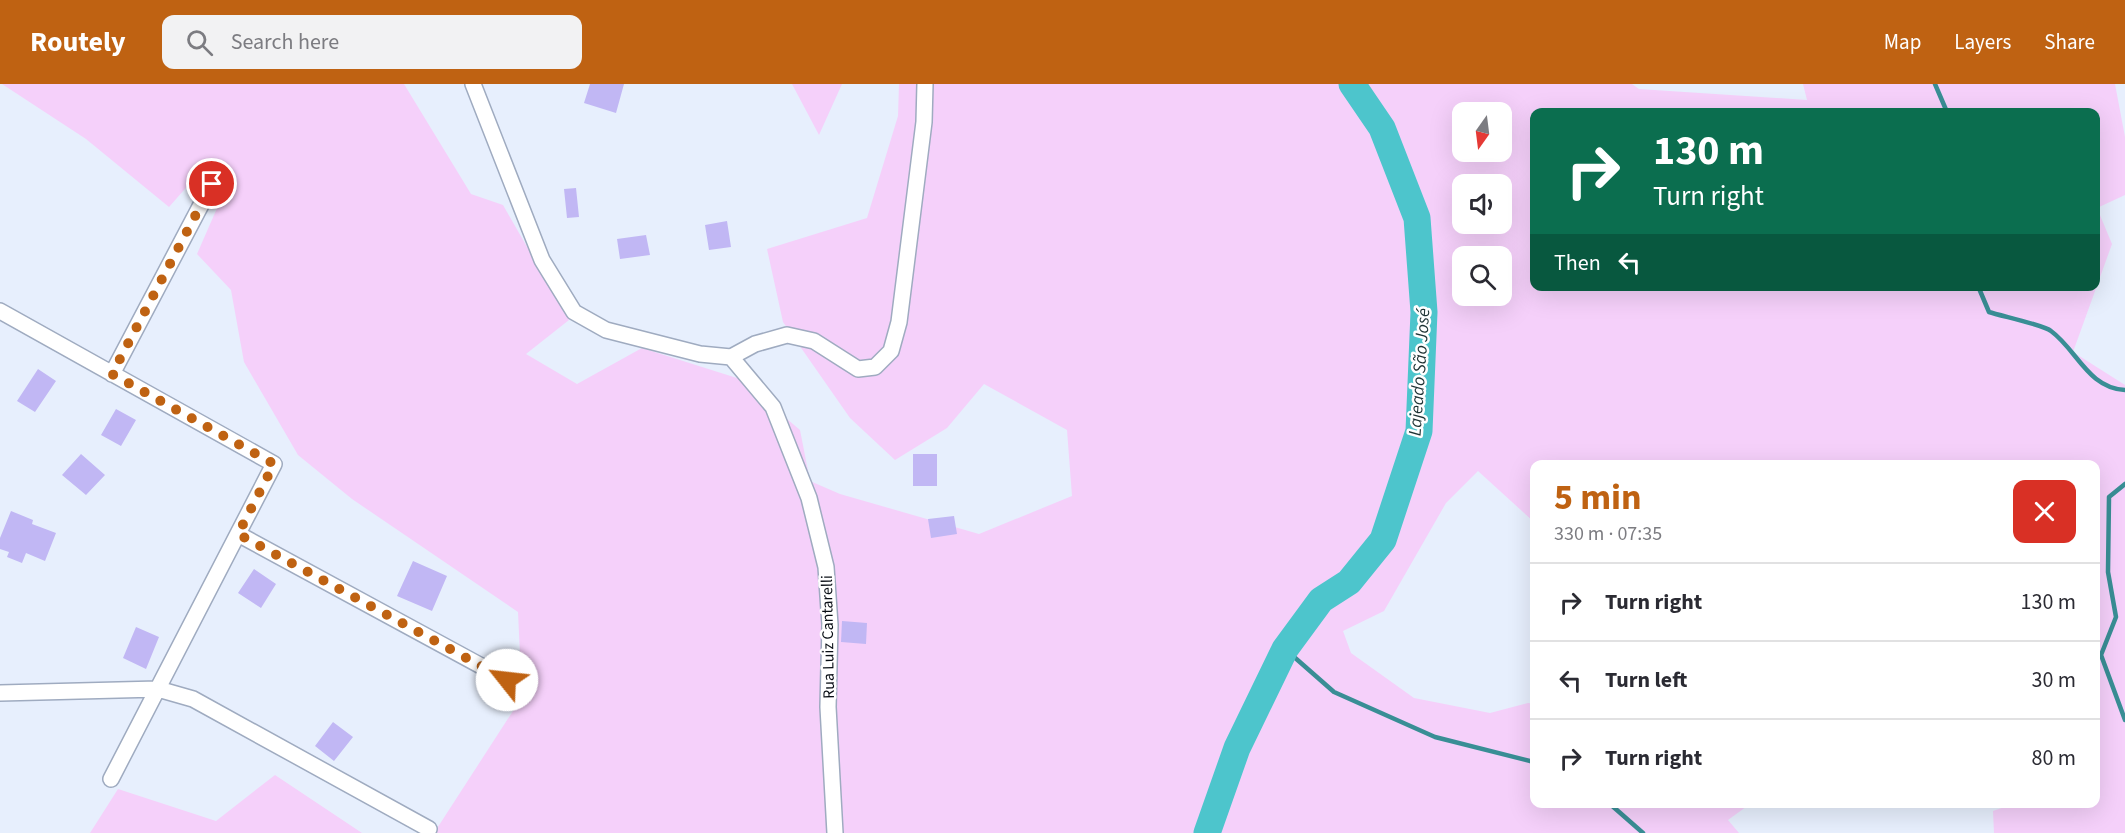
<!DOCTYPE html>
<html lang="en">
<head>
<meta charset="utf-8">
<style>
  body { margin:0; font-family:"Source Sans 3",sans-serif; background:#f2f2f3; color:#2b2b33; height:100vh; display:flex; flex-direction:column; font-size:22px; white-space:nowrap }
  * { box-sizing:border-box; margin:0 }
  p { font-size:20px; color:#7c7c81 }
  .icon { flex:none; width:33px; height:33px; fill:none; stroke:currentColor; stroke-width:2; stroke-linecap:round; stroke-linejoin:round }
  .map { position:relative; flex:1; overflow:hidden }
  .details { position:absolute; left:1530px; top:376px; width:570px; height:348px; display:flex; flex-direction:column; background:#fff; border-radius:12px; box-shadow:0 6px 24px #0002 }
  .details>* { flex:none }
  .guide { position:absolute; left:1530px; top:24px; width:570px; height:183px; border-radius:12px; box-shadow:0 6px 24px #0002; background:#0b6e4f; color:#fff; overflow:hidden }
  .needle { width:39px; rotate:194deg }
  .tools { position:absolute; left:1452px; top:18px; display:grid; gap:12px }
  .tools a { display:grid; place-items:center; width:60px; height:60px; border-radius:12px; background:#fff; box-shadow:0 6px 24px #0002; font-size:30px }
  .pin { position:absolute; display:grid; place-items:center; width:51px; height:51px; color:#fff; margin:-26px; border:3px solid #fff; border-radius:50%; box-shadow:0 2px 6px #0007 }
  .me { position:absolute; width:66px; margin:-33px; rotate:299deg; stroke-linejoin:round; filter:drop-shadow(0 0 4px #0008) }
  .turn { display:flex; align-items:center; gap:21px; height:126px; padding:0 24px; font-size:27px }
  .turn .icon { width:78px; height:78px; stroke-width:2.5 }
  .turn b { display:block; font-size:42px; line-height:51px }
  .then { display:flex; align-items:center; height:57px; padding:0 24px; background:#0003; gap:12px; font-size:22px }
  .round { display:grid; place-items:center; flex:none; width:63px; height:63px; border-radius:12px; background:#f2f2f3 }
  .overview { display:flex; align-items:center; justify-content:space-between; height:102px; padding:0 24px }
  h1 { font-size:36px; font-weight:700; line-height:45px; color:#bf6212 }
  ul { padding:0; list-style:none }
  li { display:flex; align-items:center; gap:18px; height:78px; padding:0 24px; border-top:2px solid #e1e1e2 }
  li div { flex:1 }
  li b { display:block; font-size:22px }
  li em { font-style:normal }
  header { display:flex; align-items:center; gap:36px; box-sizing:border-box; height:84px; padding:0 30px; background:#bf6212; color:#fff }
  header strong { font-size:28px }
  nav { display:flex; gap:33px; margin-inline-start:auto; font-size:21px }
  .search { width:420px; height:54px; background:#f2f2f3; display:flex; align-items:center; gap:15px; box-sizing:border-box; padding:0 21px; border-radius:12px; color:#7c7c81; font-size:22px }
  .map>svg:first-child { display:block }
  .green { fill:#f5d0fa; fill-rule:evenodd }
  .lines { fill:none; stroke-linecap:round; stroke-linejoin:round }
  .stream { stroke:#398e95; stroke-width:4.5 }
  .river { stroke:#4dc5cc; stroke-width:27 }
  .building { fill:#c1b7f4 }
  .minor-casing { stroke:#9fabc0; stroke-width:18 }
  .minor { stroke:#fff; stroke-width:15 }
  .route { stroke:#bf6212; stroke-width:10; stroke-dasharray:0 18 }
  .labels { text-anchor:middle; stroke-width:5; stroke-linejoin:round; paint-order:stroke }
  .street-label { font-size:16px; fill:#090e15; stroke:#fff }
  .water-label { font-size:18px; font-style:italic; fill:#1d3233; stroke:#fff }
</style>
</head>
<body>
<header>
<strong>Routely</strong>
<div class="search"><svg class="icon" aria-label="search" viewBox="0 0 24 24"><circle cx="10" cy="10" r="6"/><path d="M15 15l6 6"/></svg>Search here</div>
<nav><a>Map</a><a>Layers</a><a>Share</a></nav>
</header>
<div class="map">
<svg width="2125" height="749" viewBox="0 0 2125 749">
  <rect width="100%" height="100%" fill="#e7effd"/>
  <path class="green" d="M2,0H404L471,110L503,121L569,236L526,270L577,300L642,264L740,295L800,346L810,397L840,410L979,450L1072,412L1067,346L984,300L947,344L895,376L850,334L783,238L767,165L867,134L898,32L899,0H1632L1639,5L1807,16L1803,0H2115L2125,53V111L2097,124L2112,160L2073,268L2125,301V749H1994L1993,727L2013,720H2096V381H1534V438L1478,387L1446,419L1384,527L1343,547L1351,569L1414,614L1490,629L1528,619L1534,620V720H1750L1728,736L1739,749H434L522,613L518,528L352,415L298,371L244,278L231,206L197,170L228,99L199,89L169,123L86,55ZM1462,28H1502V68H1462ZM1534,28H2096V202H1534ZM1462,100H1502V140H1462ZM1462,172H1502V212H1462Z
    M792,0H842L819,51Z
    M275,691L362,749H90L118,705L216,737Z"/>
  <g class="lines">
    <path class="stream" d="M1935,0L1947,28
      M1978,202L1989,228C2001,232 2044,241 2051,247C2077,266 2088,304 2125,306
      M2125,400L2109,413L2108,488L2116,533L2101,571L2125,636
      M1285,565L1334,608L1435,653L1534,678
      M1610,720L1643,749"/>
    <path class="river" d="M1207,749L1237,664L1285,565L1321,516L1349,498L1383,456L1419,347L1424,228L1417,134L1382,44L1352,0"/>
  </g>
  <path class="building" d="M590,0H624L616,29L584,19Z
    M576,104L579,133L567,134L564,105Z
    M727,137L731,163L709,166L705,141Z
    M646,151L650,171L620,175L617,155Z
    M38,285L56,297L35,328L17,317Z
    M116,325L136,336L121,362L101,351Z
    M81,370L105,391L86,411L62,391Z
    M913,370H937V402H913Z
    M11,427L33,436L32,440L56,449L45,477L26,469L22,479L7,473L9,468L0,465V454Z
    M954,432L957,450L931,454L928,435Z
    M413,477L447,492L432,527L397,512Z
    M254,485L276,500L261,524L238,509Z
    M842,537L867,539L866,560L841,558Z
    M136,543L159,553L146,585L123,574Z
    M333,638L353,653L334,677L315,662Z"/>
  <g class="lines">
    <defs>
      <path id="minor" d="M473,0L542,176L574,228L606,246L700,270L731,273L755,260L787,251L814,257L858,285L875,283L891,267L899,238L924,38L925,0
        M0,227L274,380L111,695
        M731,273L773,323L809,414L826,483L830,541L828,623L835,749
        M112,290L212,100
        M238,450L507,596
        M0,609L158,605L193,615L429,745"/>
    </defs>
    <use href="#minor" class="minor-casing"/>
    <use href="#minor" class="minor"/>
  </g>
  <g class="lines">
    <path class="route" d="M212,100L112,290L274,380L238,450L507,596"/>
  </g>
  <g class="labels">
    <g class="street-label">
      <text transform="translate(827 553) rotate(-91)" y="6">Rua Luiz Cantarelli</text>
    </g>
    <g class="water-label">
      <text transform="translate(1419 288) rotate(-86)" y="6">Lajeado São José</text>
    </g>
  </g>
</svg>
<div class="tools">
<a><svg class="needle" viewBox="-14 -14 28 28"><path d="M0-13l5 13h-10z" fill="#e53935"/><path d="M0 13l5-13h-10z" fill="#7c7c81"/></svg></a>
<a><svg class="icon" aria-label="sound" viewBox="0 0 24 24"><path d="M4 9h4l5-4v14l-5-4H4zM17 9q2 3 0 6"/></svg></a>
<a><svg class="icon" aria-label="search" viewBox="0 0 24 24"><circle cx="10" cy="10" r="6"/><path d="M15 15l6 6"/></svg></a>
</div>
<div class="pin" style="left:212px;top:100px;background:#d93025"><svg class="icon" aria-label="arrive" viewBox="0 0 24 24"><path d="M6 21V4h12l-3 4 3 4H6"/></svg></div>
<svg class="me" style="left:507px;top:596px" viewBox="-20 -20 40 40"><circle r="19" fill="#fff"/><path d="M0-13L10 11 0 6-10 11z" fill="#bf6212"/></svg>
<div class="guide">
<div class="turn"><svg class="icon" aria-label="right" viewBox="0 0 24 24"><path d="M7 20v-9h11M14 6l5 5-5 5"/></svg><div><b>130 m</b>Turn right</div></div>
<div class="then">Then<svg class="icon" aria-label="left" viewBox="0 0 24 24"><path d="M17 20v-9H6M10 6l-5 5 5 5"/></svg></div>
</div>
<section class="details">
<div class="overview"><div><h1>5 min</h1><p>330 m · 07:35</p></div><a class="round" style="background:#d93025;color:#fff"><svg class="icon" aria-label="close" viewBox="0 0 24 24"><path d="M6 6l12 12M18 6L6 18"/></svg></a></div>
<ul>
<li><svg class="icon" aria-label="right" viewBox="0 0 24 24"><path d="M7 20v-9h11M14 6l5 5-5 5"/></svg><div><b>Turn right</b></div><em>130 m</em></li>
<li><svg class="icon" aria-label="left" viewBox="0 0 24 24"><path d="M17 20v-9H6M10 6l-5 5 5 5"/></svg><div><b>Turn left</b></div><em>30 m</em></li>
<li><svg class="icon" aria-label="right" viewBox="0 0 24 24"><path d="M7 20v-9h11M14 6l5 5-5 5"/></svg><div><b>Turn right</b></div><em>80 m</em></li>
</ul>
</section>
</div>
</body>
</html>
